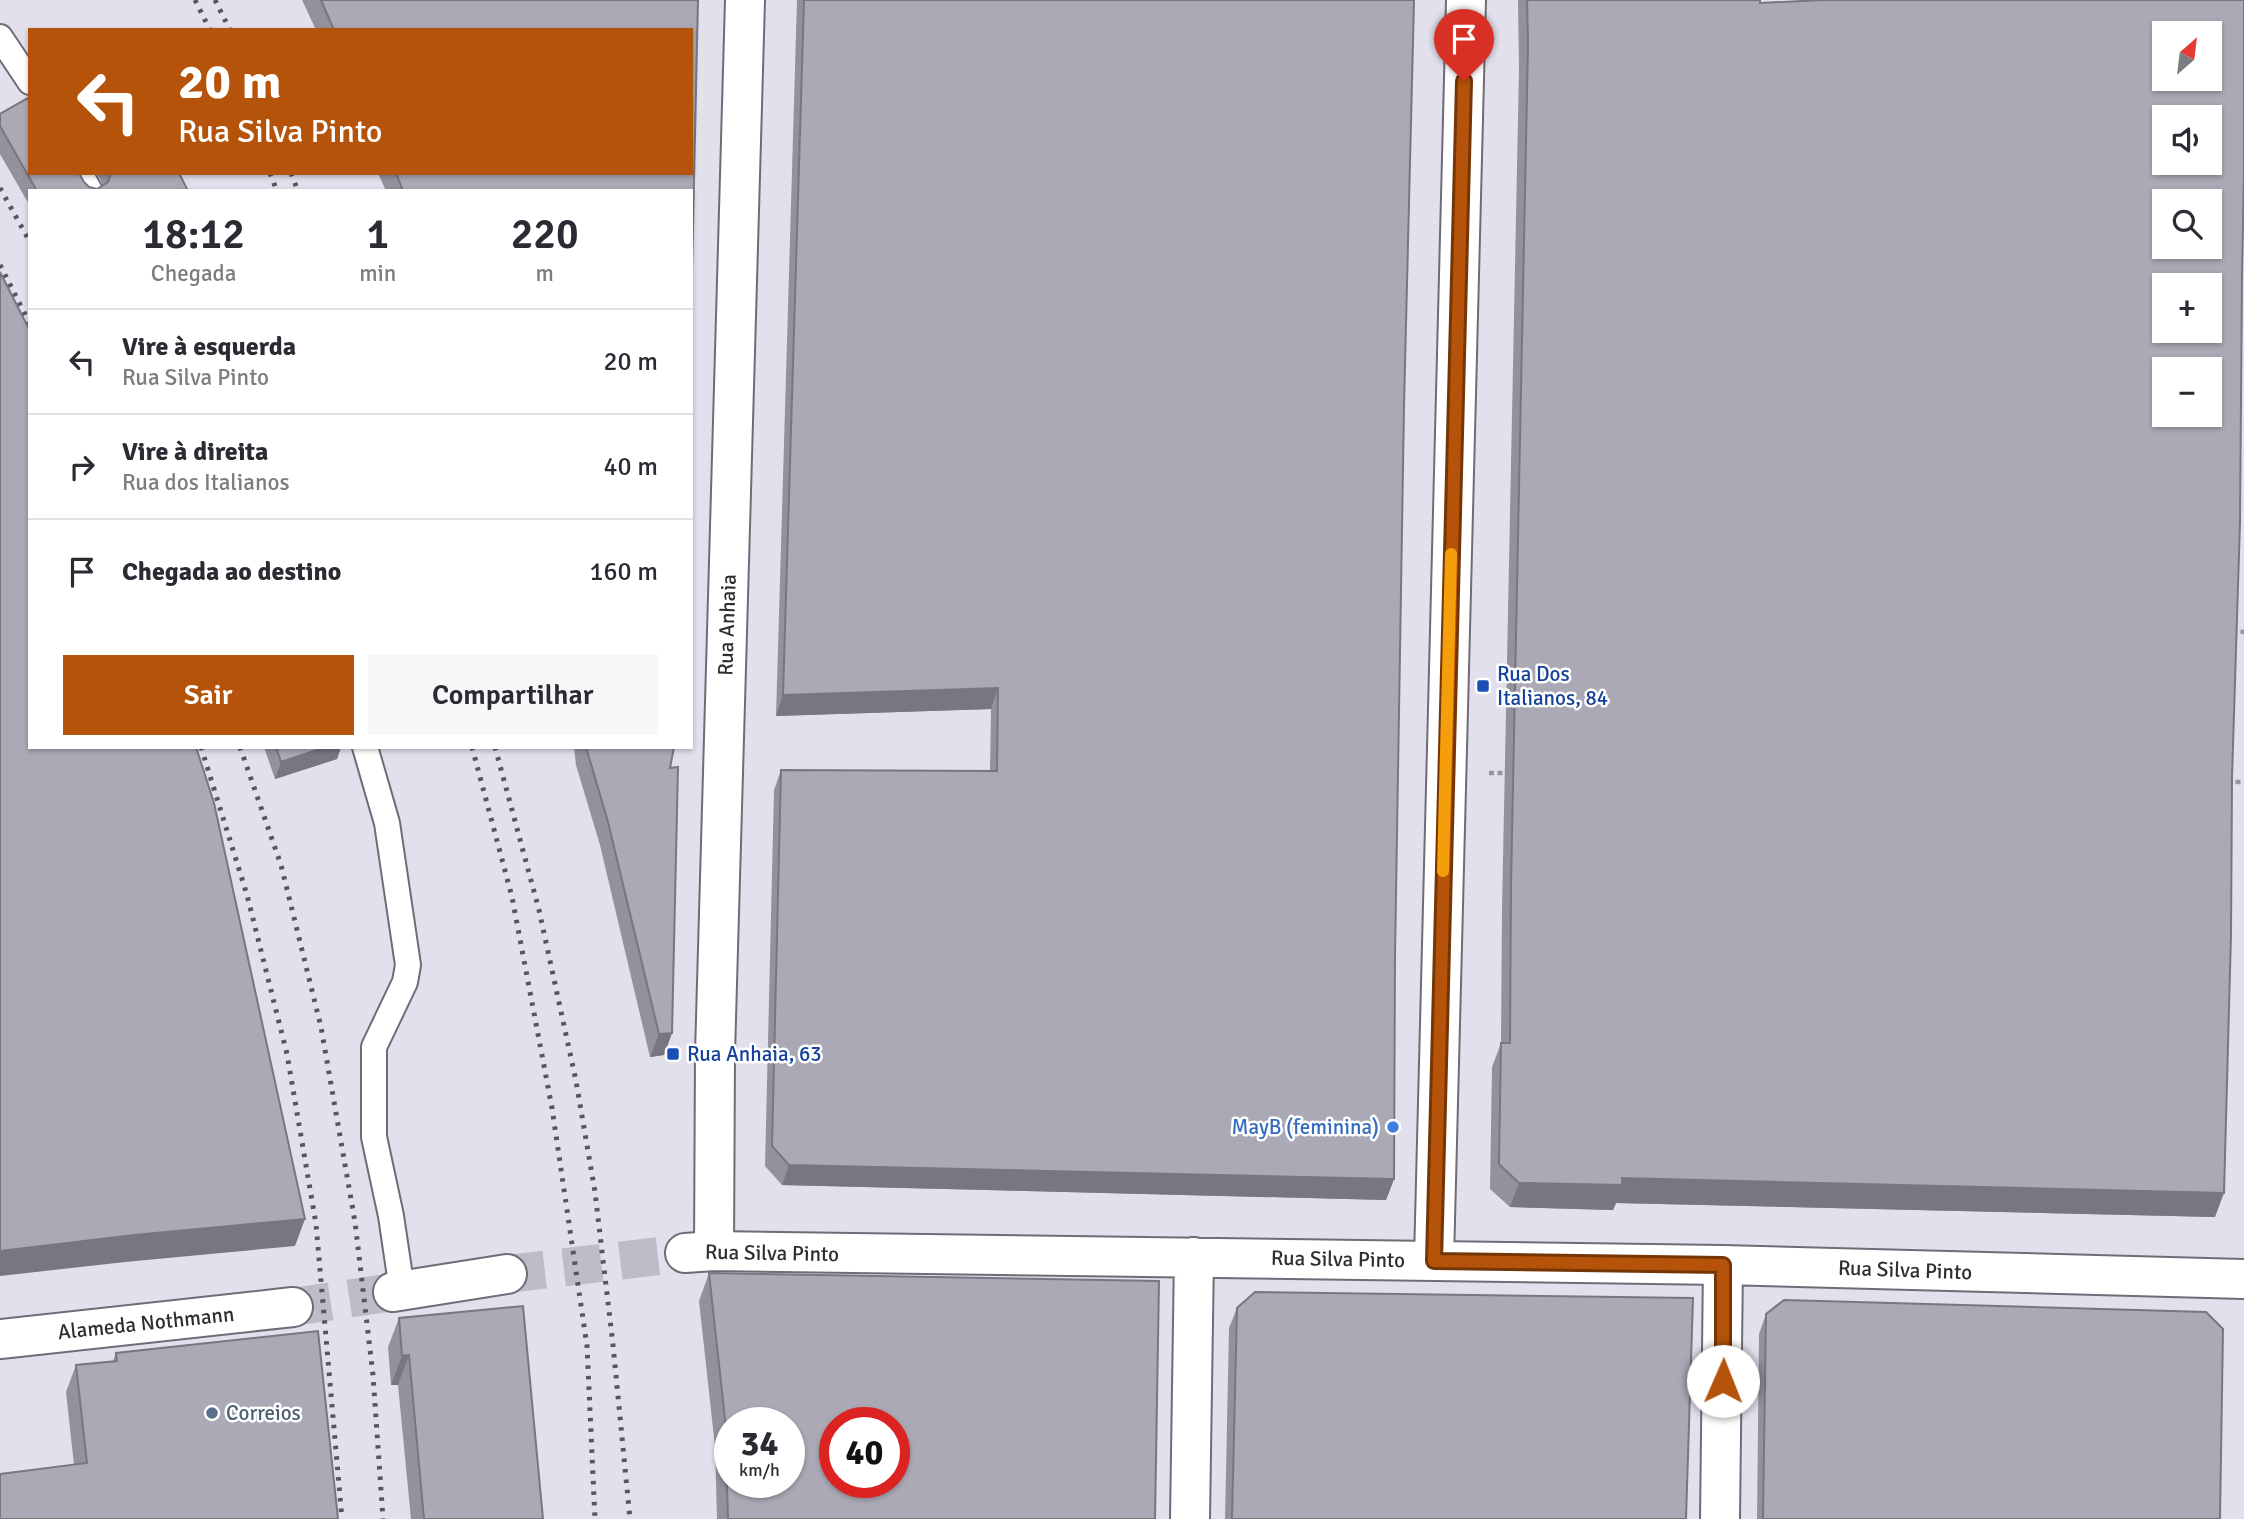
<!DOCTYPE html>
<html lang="pt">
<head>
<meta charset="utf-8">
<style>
  body { margin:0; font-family:Signika,sans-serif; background:#f7f7f7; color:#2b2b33; height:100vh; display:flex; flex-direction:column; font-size:26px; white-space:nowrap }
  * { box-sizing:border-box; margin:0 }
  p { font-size:23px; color:#7c7c81 }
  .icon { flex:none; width:38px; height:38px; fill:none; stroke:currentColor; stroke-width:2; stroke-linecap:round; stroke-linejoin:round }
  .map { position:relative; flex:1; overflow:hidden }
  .drawer { position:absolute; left:28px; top:189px; width:665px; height:560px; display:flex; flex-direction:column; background:#fff; border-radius:0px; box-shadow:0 2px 5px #0004 }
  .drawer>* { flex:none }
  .top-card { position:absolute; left:28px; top:28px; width:665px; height:147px; border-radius:0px; box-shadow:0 2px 5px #0004; background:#b45309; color:#fff; overflow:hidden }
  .needle { width:46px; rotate:28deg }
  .controls { position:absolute; left:2152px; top:21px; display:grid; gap:14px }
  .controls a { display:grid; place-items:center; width:70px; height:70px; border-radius:0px; background:#fff; box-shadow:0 2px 5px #0004; font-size:35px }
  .speed { position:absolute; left:714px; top:1407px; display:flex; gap:14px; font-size:35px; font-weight:700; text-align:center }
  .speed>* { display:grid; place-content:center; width:91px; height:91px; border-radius:50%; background:#fff; box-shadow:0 2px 5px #0004; line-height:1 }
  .speed small { font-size:18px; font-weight:400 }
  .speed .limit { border:10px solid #d22; background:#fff; color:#111 }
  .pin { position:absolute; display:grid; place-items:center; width:60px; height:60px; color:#fff; margin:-72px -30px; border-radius:50% 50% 50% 0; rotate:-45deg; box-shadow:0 0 7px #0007 }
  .pin .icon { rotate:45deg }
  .me { position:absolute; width:77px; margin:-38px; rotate:1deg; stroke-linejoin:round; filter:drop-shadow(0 0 5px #0008) }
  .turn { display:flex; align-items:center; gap:24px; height:147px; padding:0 35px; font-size:32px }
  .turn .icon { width:91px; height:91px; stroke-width:2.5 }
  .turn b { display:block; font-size:49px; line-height:60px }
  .eta { display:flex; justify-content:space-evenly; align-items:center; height:119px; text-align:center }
  .eta b { font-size:42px; font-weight:600; line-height:49px }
  .button { display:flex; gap:14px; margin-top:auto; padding:14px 35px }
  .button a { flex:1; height:80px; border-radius:0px; background:#b45309; color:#fff; font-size:28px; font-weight:600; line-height:80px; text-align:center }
  .button a+a { background:#f7f7f7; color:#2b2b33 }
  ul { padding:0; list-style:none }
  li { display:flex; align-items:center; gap:21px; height:105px; padding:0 35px; border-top:2px solid #e1e1e2 }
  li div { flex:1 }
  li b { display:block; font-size:26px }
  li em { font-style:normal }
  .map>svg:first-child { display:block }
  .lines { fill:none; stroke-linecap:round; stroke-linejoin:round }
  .tertiary-tunnel { stroke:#bebcc8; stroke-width:38; stroke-dasharray:38 19; stroke-linecap:butt }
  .service-casing { stroke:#6e6c77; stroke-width:28 }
  .minor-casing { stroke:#6e6c77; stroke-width:42 }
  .tertiary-casing { stroke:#6e6c77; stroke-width:42 }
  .path { stroke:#97969f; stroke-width:4.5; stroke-dasharray:5 3.5; stroke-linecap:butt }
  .service { stroke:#fff; stroke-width:24 }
  .minor { stroke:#fff; stroke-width:38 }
  .tertiary { stroke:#fff; stroke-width:38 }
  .rail { stroke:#58565d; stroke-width:5; stroke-dasharray:3.5 7; stroke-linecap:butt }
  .wall { fill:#93919c }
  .shaded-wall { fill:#78767f }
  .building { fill:#aba9b5; stroke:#78767f; stroke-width:2; fill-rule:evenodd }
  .route-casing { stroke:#753606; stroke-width:18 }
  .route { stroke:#b45309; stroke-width:12 }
  .slow { stroke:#f59e0b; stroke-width:12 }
  .transit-dot { fill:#1a4fb4; stroke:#fff; stroke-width:2.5 }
  .shop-dot { fill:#3f7fe0; stroke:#fff; stroke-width:2.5 }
  .service-dot { fill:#5c6f8a; stroke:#fff; stroke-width:2.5 }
  .labels { text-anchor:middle; stroke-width:5; stroke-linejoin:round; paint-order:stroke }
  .street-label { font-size:21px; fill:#2f2e33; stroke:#fff }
  .transit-label { font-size:21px; fill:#164399; stroke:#fff; text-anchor:start }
  .shop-label { font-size:21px; fill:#366cbe; stroke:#fff; text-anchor:end }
  .service-label { font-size:21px; fill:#4e5e75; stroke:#fff; text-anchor:start }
</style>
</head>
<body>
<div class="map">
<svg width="2244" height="1519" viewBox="0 0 2244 1519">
  <rect width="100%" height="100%" fill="#e2e0ed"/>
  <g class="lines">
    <path class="tertiary-tunnel" d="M507,1274L685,1253
      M293,1307L393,1292"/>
    <defs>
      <path id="service" d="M0,37L30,82
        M80,173L90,191
        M365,747L387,823L408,965L405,982L374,1047V1137L391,1216L402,1290"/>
      <path id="minor" d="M714,1251L715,1054L745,0
        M1434,1260L1466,0"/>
      <path id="tertiary" d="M685,1253L714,1251L1723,1265L2244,1279
        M393,1292L507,1274
        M0,1339L293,1307
        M1190,1519L1194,1257
        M1720,1519L1723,1265"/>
    </defs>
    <use href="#service" class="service-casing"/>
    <use href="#minor" class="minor-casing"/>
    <use href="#tertiary" class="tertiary-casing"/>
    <path class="path" d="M2232,631L2244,632
      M1489,773H1508
      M2227,782H2244"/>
    <use href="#service" class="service"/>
    <use href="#minor" class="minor"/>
    <use href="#tertiary" class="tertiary"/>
    <path class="rail" d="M195,0L210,30
      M215,0L230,30
      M270,173L277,191
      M291,173L298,191
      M0,188L30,242
      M0,265L30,324
      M201,747L247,895L287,1054L316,1224L342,1519
      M240,747L281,865L321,1027L355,1222L373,1375L383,1519
      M472,747L512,897L552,1108L587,1346L595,1519
      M495,747L539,910L576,1081L595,1192L613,1345L630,1519"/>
  </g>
  <path class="wall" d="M302,0H698L691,191H386L378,173H691V30H316Z
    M797,0H1414L1404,406L1395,956L1394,1179L1386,1200L782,1185L765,1166L774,790L781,770L990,771L991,709L776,716Z
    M1518,0H1760V3L1813,1V0H2244L2215,1217L1616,1203L1613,1210L1510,1207L1490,1189L1492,1067L1501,1043L1502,909L1519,69Z
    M0,114L89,187L97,189L103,185L97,173H179L188,191H30V206L0,154Z
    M264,747H341L337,759L275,779Z
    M574,747H674L670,768L672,1033L664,1055L650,1057L600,845L576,765Z
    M709,1273L1155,1519H717L715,1447L699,1301Z
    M1237,1308L1686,1519H1225L1229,1328Z
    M1766,1314L2220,1519H1757L1759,1334Z
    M399,1318L543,1519H411L398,1385H391L388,1347Z
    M116,1353L338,1519L74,1465L66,1392L76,1365L113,1361Z"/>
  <path class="shaded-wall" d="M998,688L991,709L776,716L783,695Z
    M326,747H341L337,759L275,779L281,762Z
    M672,1033L664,1055L650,1057L659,1034Z
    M789,1165L1394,1179L1386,1200L782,1185Z
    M1622,1178L2224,1193L2215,1217L1616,1203L1613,1210L1510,1207L1519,1183Z
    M305,1219L295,1246L125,1262L0,1276V1251L134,1235Z
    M409,1355L398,1385H391L402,1356Z"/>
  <path class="building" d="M321,0H698L691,317V191H403L396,173H691V30H334Z
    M804,0H1414L1404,406L1395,956L1394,1179L789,1165L772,1146L781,770L997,771L998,688L783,695Z
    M1527,0H1760V3L1822,0H2244V171L2242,277L2240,522L2232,778L2231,935L2224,1193L1622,1178V1185L1519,1183L1499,1164L1501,1043H1510L1511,884L1528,44ZM2165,33H2210V79H2165ZM2165,117H2210V163H2165ZM2165,201H2210V247H2165ZM2165,285H2210V331H2165ZM2165,369H2210V415H2165Z
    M28,98L30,102V173H79L84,182L89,187L97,189L108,182L111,173H179L188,191H37L0,126V114Z
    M0,272L30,331V747H196L214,803L305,1219L134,1235L0,1251Z
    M276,747H326L281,762Z
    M586,747H674L670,768L678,767L672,1033L659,1034L608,822Z
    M709,1273L1159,1281L1155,1519H728L725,1419ZM730,1423H789V1482H730ZM835,1423H894V1482H835Z
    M1255,1292L1693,1298L1686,1519H1232L1237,1308Z
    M1784,1300L2206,1312L2223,1329L2220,1519H1763L1766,1314Z
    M523,1306L543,1519H424L409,1355L402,1356L399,1318Z
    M318,1331L338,1519H0V1474L87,1463L76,1365L117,1361L116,1353Z"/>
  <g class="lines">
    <defs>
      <path id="route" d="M1464,81L1434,1261L1723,1265V1381"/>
    </defs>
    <use href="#route" class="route-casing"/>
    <use href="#route" class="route"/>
    <path class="slow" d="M1443,871L1451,554"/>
  </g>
  <g class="transit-dot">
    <rect x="1476" y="679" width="14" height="14" rx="3.5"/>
    <rect x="666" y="1047" width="14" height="14" rx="3.5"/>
  </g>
  <circle class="shop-dot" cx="1393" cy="1127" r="7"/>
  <circle class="service-dot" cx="212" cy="1413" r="7"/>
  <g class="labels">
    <g class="street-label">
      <text transform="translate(727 625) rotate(-88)" y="7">Rua Anhaia</text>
      <text transform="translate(772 1253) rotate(1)" y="7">Rua Silva Pinto</text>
      <text transform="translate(1338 1259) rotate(1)" y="7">Rua Silva Pinto</text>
      <text transform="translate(1905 1270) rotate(2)" y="7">Rua Silva Pinto</text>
      <text transform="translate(146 1323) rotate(-6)" y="7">Alameda Nothmann</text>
    </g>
    <g class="transit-label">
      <text x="1497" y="681">Rua Dos<tspan x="1497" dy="24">Italianos, 84</tspan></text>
      <text x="687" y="1061">Rua Anhaia, 63</text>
    </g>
    <g class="shop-label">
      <text x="1379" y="1134">MayB (feminina)</text>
    </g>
    <g class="service-label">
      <text x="226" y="1420">Correios</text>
    </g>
  </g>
</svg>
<div class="controls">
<a><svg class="needle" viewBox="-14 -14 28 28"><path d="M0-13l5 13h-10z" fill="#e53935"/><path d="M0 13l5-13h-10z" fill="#7c7c81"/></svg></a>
<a><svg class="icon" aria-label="sound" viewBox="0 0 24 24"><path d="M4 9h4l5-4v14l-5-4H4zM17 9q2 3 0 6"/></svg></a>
<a><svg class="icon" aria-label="search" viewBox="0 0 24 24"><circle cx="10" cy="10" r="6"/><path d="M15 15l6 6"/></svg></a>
<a>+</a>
<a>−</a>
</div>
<div class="speed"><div>34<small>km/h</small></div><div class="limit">40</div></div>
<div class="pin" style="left:1464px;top:81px;background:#d93025"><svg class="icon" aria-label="arrive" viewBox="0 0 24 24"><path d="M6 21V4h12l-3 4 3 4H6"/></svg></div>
<svg class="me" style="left:1723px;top:1381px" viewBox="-20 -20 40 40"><circle r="19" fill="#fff"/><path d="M0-13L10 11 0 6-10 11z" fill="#b45309"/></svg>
<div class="top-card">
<div class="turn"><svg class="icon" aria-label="left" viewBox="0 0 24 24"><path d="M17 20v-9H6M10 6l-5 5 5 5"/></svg><div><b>20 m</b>Rua Silva Pinto</div></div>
</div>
<section class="drawer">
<div class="eta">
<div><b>18:12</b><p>Chegada</p></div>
<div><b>1</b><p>min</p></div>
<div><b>220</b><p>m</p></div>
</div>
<ul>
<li><svg class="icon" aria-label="left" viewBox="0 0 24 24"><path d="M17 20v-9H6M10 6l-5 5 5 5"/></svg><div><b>Vire à esquerda</b><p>Rua Silva Pinto</p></div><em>20 m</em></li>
<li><svg class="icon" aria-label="right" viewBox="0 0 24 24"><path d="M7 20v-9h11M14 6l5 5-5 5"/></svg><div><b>Vire à direita</b><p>Rua dos Italianos</p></div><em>40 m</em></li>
<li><svg class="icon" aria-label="arrive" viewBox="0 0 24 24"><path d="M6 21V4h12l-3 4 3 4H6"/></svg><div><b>Chegada ao destino</b></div><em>160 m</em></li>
</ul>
<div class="button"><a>Sair</a><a>Compartilhar</a></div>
</section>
</div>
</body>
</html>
